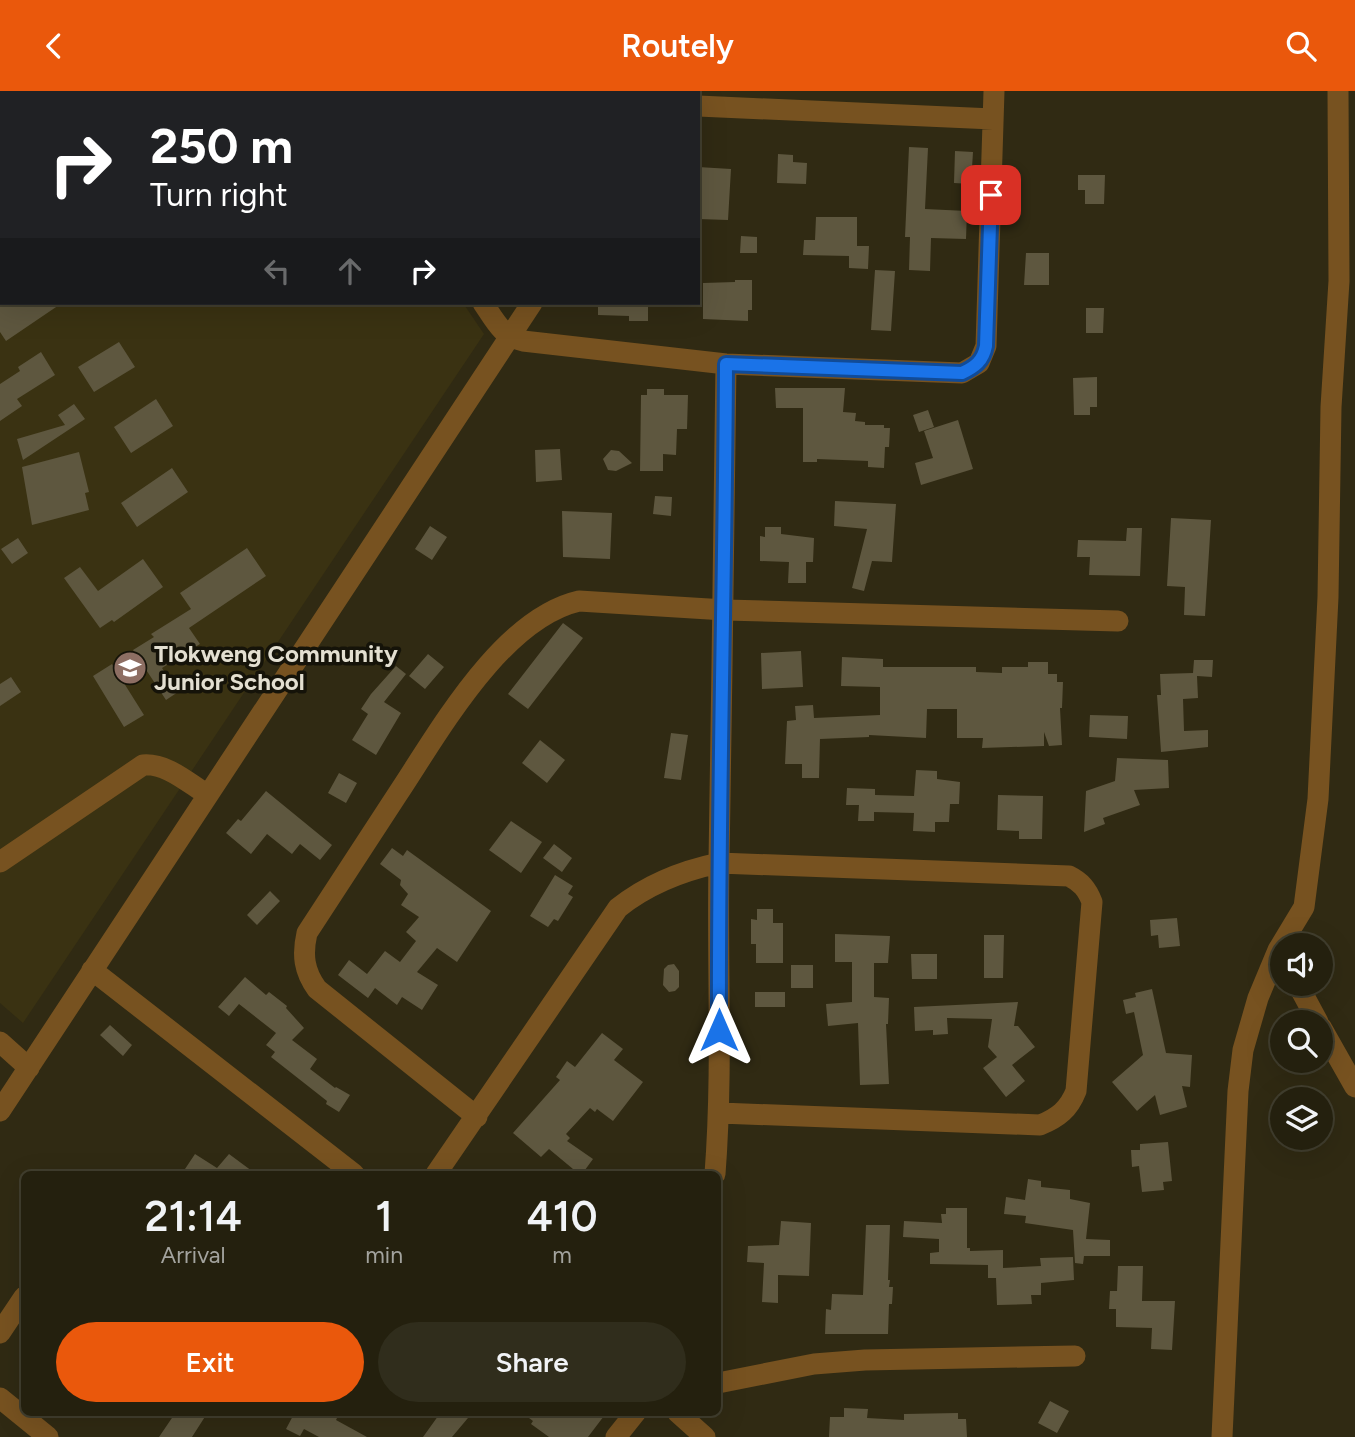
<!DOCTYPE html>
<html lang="en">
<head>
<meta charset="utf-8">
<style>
  body { margin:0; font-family:Figtree,sans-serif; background:#302d1c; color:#f1f3f6; height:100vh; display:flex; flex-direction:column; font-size:26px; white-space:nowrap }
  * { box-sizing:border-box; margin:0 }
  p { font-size:23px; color:#a3a39e }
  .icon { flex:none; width:38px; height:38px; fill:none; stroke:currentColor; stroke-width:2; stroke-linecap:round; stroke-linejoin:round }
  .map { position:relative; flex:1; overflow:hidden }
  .sheet { position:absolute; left:21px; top:1080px; width:700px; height:245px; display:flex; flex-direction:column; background:#24200e; border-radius:10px; box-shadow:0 7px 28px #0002,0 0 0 2px #413e2e }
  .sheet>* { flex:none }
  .banner { position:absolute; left:0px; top:0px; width:700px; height:214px; box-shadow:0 7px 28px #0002,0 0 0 2px #413e2e; background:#202124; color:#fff; overflow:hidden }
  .controls { position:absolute; left:1270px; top:842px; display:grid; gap:14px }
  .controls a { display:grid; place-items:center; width:63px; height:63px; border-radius:50%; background:#24200e; box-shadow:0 7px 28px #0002,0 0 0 2px #413e2e; font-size:35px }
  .pin { position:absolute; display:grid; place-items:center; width:60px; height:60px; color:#fff; margin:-30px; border-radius:14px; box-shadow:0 4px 10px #0006 }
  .me { position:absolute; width:77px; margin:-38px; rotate:0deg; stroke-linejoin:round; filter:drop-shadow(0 0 5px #0008) }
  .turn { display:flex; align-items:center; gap:24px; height:147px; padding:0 35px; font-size:32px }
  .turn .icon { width:91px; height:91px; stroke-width:2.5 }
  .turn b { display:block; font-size:49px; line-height:60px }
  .lanes { display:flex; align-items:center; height:66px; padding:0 35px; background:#0003; justify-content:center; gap:35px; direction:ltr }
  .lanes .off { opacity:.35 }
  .eta { display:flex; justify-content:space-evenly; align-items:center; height:119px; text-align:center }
  .eta b { font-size:42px; font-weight:600; line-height:49px }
  .cta { display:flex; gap:14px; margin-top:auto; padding:14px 35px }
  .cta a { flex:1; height:80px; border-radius:42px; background:#ea580c; color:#fff; font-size:28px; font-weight:600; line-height:80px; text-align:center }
  .cta a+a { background:#302d1c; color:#f1f3f6 }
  header { display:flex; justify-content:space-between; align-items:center; height:91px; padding:0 35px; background:#ea580c; color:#fff; font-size:32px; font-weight:600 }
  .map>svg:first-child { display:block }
  .built { fill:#3a3212 }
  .building { fill:#5e573f }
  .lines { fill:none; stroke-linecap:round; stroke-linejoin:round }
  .minor { stroke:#775220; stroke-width:21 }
  .route-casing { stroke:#114b97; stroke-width:18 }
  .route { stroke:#1a73e8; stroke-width:12 }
  .labels { text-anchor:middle; stroke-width:7; stroke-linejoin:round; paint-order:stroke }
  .poi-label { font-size:24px; font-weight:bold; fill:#e3dfd1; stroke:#151309; text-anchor:start }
</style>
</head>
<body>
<header><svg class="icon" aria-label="back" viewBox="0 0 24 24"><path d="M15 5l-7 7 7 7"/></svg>Routely<svg class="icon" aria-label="search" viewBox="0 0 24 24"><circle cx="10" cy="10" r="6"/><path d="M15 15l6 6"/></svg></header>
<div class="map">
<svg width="1355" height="1346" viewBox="0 0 1355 1346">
  <rect width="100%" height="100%" fill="#302a13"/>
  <path class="built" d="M0,0L319,2H2V212H463L484,243L23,932L0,912Z"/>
  <path class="building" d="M909,56L928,57L925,118L967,120L966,148L931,147L930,180L909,179L910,146H905Z
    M955,60L973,61L971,93L954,92Z
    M778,63L793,64V71L807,72L806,93L777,92Z
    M698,76L731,78L728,129L698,128Z
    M1078,84H1105L1104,113H1085V99H1078Z
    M816,126H857V155H869L868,178L849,177V165L803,164L804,149H815Z
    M741,145L757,146V162H740Z
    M1026,162H1049V194H1024Z
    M875,179L895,180L891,240L871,239Z
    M735,189H752V219H748V230L703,228V192L735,191Z
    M0,212H62L6,250L0,241Z
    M598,212H648V230H629V225L598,224Z
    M1086,217H1104L1103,242H1086Z
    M119,251L135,276L94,301L78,276Z
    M41,261L55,284L17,308L22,315L0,330V293L20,280L18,276Z
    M1097,286V316H1090V324H1074L1073,287Z
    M775,297H845L843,321L856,322L855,330L865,331V334H884V337H890L889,356H885L884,377L868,376V370L817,368V371H803V317H776Z
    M647,298H664V304H688L687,338H677L676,364L663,363V380H640L641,304H647Z
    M156,308L173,335L131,362L114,336Z
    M74,313L85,328L23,369L17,348L65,334L58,324Z
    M928,319L934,336L919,341L913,324Z
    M958,329L973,378L921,394L915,372L933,367L924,340Z
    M560,358L562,389L536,391L535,359Z
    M611,359L619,360L632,372L616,380L608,379L603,368Z
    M79,361L89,401L85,402L89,419L32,434L22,376Z
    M172,377L188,401L137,436L121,412Z
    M655,405L672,406L671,425L653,423Z
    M835,410L896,413L892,471L872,470L864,500L852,497L867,438L834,435Z
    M562,420L612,422L610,468L563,466Z
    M1171,427L1211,429L1205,525L1184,524L1185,496L1167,495Z
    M430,435L447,446L432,469L415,458Z
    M765,436H781V443L814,447L813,471H806V492H788L789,471L760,470V445L765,446Z
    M1127,437H1142L1140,485L1089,484L1090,466H1077L1078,449L1126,450Z
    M18,447L28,462L12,473L1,458Z
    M247,457L266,485L189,537L200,553L162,577L178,601L166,609L133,559L154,546L151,543L191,518L180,502Z
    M143,468L163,496L114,531L112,529L100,537L64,487L80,476L98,500Z
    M563,532L583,547L528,618L508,603Z
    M801,560L803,596L762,598L761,562Z
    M428,563L444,576L425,598L409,585Z
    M842,566L883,568V576H976V581L1002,582V576H1028V571H1048V583H1057V591H1063L1062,617H1060L1062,654L1049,655L1044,641V655L982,657L983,647H957V618H927L926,647L869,644V646L820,648L819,687H802V673H785L787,630L796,629L795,615L813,614L814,627L880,624V596L841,595Z
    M1194,569H1213L1212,586L1197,585L1198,607L1183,608L1184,640L1208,639V656L1161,661L1157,604H1161L1160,583L1193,582Z
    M112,573L144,624L124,636L93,585Z
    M396,575L406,583L384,611L401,622L376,664L352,649L368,623L361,618L371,603Z
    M11,586L21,601L0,615V593Z
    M1090,624L1128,625L1127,648L1089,646Z
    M671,642L688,644L681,689L664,687Z
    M540,649L565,669L547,692L522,672Z
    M1117,667L1168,669L1169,697L1134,699L1140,714L1103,727L1105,733L1084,741L1086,700L1115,690Z
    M916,679L937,680V688L960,691L959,713H950L949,731H935V741L913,740L914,722L874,721V730H858L859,714H846L847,697L875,698V704L914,705Z
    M339,682L357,692L346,712L328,702Z
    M266,700L332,754L320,769L300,753L292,763L267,743L251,763L226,742L238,728L241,730Z
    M998,704L1043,705L1042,748H1019V740L997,739Z
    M511,730L542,751L521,782L489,759Z
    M554,753L572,767L562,781L543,767Z
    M392,757L403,765L407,759L491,820L457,871L437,857L417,881L438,894L422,919L402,906L397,914L375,897L368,907L338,884L349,869L367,883L385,860L400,871L416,850L406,841L419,826L401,814L408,803L400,794L401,789L380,773Z
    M555,784L573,795L568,803L573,806L558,830L554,828L548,836L530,825Z
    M270,800L280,810L257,834L247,824Z
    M757,818H773V832H783V872H756V853H751V828L757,829Z
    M1177,827L1180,855L1159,857L1158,844L1151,845L1150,829Z
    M835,843L890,845L888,872H874V906L889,907L888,933H886L889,993L860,994L858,932L828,935L826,913L852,911V871H835Z
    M984,844H1004L1003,887H984Z
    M911,863H937V888H912Z
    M674,873L679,880V896L675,900L669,901L663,894L664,878L668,874Z
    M791,874H813V897H791Z
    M245,886L266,904L269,901L287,915L286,917L304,937L292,949L317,968L310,978L335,997L336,996L350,1004L339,1021L326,1013L327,1010L271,966L275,961L266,954L276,942L239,913L229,925L218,916Z
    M1152,898L1166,962L1192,964L1190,996L1182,995L1187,1016L1160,1024L1155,1004L1137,1020L1112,991L1143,964L1134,921L1126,923L1123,909L1136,906L1135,902Z
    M755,901H785V916H755Z
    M1018,911L1014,935H1018L1035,956L1012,974L1025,990L1006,1006L983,977L997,966L988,956L992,928L947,927L948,943L933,944V939L915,940L914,916Z
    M110,934L132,954L123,965L100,944Z
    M602,942L623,958L614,969L643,991L613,1030L597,1018L595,1021L590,1017L566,1043L570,1047L567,1050L593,1068L582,1083H579L549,1058L541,1066L513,1042L560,989L556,986L567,970L575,976Z
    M1168,1051L1172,1090L1163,1091L1164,1099L1142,1101L1139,1075L1132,1076L1131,1059H1140V1053Z
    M195,1063L217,1077L229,1063L256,1083H193L185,1078Z
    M1028,1088L1041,1090V1096L1070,1099V1108L1090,1112L1086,1148L1110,1149V1165H1084L1083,1173L1075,1172L1073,1139L1025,1132L1026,1125L1004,1123L1006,1106L1025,1109Z
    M946,1117H967V1157H970V1160L1003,1159V1177L1041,1175L1040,1167L1073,1166L1074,1189L1041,1192V1204H1031L1032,1213L997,1214L996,1187H988V1174L930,1173V1162L939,1161V1148L903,1146L904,1130L942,1132L941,1123H946Z
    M781,1130L811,1132L809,1185L778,1184V1212L762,1211L764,1172L747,1171L748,1155L779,1154Z
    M866,1134H890L888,1189H890L889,1196H893L892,1213H889L888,1243H825L826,1218L831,1219L832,1203L863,1204Z
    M1118,1175H1143L1142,1210H1175L1172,1259L1151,1258L1152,1237L1116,1236V1218H1109L1110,1200H1117Z
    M1050,1310L1069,1320L1057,1342L1038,1332Z
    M844,1317L868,1318L867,1327L904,1329V1323L958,1322V1328H966L967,1346H829L830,1326H844Z
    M176,1321H208L192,1346H159Z
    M295,1321H340L336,1329L367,1346H319L304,1338L300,1345L286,1338Z
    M441,1321H473L452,1346H423Z
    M521,1321H607L588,1346H549L531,1333L533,1330Z"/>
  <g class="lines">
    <path class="minor" d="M332,0L333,2
      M508,0L509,2
      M606,2V0
      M698,15L993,28
      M483,212C494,228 502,246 523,250L726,273L962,282L979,272L986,255L994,0
      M0,771L143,674C167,672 188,692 208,704
      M92,879L354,1083
      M1297,892L1318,931
      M1321,936L1355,996
      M0,951L29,977
      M0,1020L532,212
      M477,1026L317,898C304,880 302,864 307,842C337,796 367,750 397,704C439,641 501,528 579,510L725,519L1118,530
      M436,1083L618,817C648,793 681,780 719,772L1069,785C1081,791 1087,798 1092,811L1076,1000C1069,1018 1058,1027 1040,1034L720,1022
      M715,1083C723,979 717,875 719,771C721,605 725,439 726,273
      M0,1242L24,1206
      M718,1292L814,1273L865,1269L1075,1265
      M0,1307L48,1346
      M677,1321L705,1346
      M616,1346L636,1321
      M1222,1346L1238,1000L1243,959L1258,907L1278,859L1304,816L1318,708L1328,506L1331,316L1339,190L1338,0"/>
  </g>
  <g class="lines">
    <defs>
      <path id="route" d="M719,939C718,717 725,495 726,273L962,282C975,276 983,270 986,255L991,104"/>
    </defs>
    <use href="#route" class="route-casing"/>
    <use href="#route" class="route"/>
  </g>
  <defs>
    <symbol id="school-disc" viewBox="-11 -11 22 22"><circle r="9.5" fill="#8d6e63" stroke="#151309"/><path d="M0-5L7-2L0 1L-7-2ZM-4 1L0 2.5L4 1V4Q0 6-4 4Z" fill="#fff"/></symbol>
  </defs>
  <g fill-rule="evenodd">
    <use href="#school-disc" x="111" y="558" width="38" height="38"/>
  </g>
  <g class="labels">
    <g class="poi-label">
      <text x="154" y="571">Tlokweng Community<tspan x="154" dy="28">Junior School</tspan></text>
    </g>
  </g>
</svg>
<div class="controls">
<a><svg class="icon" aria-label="sound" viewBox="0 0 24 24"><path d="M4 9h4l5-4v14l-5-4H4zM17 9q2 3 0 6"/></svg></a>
<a><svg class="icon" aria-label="search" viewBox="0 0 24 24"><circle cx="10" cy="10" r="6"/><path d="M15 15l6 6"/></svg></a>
<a><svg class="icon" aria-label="layers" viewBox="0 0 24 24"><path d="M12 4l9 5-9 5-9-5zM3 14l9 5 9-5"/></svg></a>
</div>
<div class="pin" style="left:991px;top:104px;background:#d93025"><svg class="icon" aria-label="arrive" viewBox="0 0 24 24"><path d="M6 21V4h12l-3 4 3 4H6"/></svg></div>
<svg class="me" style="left:719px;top:939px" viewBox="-20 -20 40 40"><path d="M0-17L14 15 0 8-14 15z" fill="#1a73e8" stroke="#fff" stroke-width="4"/></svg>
<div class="banner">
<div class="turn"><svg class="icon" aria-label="right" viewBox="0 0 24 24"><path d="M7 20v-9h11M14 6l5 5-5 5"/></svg><div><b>250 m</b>Turn right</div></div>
<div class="lanes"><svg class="icon off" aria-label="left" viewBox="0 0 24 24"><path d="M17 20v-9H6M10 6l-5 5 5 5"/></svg><svg class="icon off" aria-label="ahead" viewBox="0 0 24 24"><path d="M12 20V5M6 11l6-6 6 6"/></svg><svg class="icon" aria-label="right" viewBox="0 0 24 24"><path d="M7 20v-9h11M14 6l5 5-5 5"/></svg></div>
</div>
<section class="sheet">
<div class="eta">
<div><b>21:14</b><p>Arrival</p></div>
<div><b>1</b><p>min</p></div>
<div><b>410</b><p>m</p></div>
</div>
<div class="cta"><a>Exit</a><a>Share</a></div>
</section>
</div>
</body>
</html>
